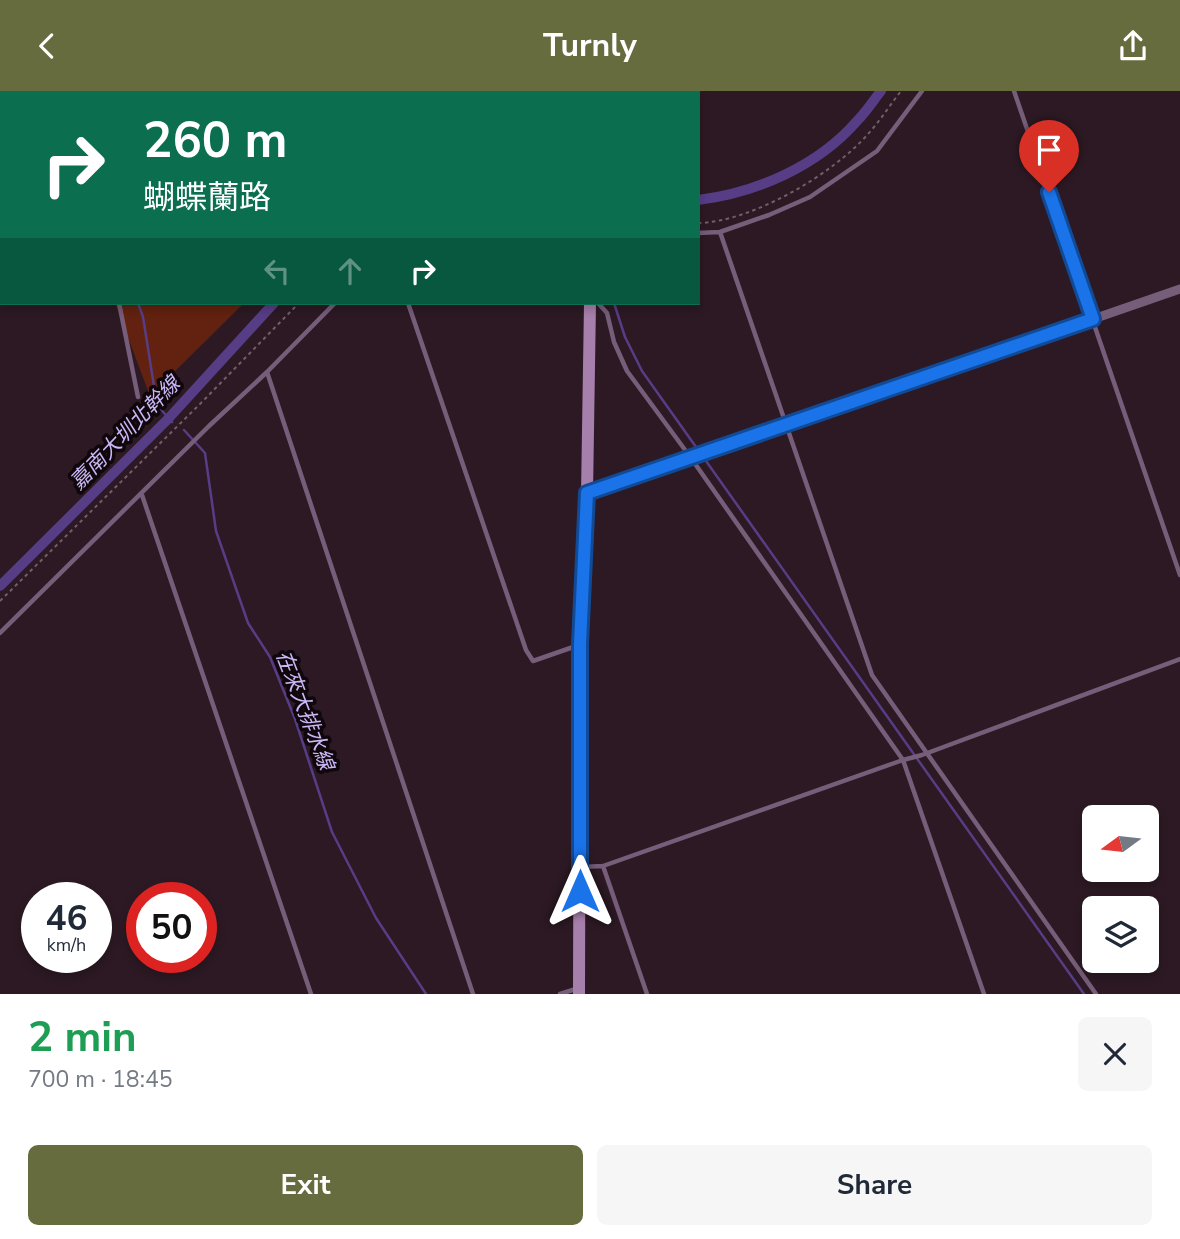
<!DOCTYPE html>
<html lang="en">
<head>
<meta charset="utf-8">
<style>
  body { margin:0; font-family:"Nunito Sans","Noto Sans TC",sans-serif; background:#f6f6f7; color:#1f2937; height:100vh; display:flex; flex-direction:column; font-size:26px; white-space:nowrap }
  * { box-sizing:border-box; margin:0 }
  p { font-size:23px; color:#747a83 }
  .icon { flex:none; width:38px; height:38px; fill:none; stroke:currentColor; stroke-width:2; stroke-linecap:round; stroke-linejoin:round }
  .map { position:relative; height:903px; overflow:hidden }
  .side { display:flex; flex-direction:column; background:#fff; flex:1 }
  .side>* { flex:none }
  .guide { position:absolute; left:0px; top:0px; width:700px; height:214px; box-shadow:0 4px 10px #0003; background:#0b6e4f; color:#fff; overflow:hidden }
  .needle { width:46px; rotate:255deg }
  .tools { position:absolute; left:1082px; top:714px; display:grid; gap:14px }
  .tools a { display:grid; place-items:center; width:77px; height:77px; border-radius:10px; background:#fff; box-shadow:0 4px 10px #0003; font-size:35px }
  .speed { position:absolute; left:21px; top:791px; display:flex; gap:14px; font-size:35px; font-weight:700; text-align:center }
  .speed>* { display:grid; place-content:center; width:91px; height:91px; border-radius:50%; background:#fff; box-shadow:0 4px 10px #0003; line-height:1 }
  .speed small { font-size:18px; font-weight:400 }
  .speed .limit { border:10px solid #d22; background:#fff; color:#111 }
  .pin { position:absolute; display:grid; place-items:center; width:60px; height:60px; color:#fff; margin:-72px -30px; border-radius:50% 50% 50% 0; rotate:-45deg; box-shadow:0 0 7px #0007 }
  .pin .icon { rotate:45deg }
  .me { position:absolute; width:77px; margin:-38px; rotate:0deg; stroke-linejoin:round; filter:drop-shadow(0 0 5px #0008) }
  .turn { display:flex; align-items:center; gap:24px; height:147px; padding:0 28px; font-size:32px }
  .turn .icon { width:91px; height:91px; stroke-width:2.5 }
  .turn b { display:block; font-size:49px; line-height:60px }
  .lanes { display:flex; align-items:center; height:66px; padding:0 28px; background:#0003; justify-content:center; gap:35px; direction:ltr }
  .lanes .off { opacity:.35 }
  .round { display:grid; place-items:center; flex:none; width:74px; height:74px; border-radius:10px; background:#f6f6f7 }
  .summary { display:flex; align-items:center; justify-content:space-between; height:119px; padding:0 28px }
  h1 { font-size:42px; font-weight:700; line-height:52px; color:#1e9e55 }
  .cta { display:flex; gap:14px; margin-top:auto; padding:14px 28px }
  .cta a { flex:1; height:80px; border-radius:10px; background:#666c3d; color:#fff; font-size:28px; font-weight:700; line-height:80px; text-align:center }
  .cta a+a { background:#f6f6f7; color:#1f2937 }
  header { display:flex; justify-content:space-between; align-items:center; height:91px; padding:0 28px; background:#666c3d; color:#fff; font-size:32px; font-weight:700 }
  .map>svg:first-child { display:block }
  .green { fill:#62220f }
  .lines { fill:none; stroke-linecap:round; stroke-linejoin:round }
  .stream { stroke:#573d86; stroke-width:2.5 }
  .canal { stroke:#573d86; stroke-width:10 }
  .path { stroke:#715f68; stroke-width:2; stroke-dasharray:3.5 3.5; stroke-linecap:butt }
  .service { stroke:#765d79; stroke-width:4.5 }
  .minor { stroke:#765d79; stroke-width:9 }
  .secondary { stroke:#a77fac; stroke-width:12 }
  .route-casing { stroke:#114b97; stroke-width:18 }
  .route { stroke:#1a73e8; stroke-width:12 }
  .labels { text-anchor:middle; stroke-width:7; stroke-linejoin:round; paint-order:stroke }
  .water-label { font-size:21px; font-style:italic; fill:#cab7f6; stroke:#0f070b }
</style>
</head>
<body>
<header><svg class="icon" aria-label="back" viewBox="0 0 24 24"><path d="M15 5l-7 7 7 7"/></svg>Turnly<svg class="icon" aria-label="share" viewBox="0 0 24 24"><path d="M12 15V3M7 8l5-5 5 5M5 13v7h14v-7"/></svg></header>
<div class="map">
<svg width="1180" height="903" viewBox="0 0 1180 903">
  <rect width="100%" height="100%" fill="#2c1923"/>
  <path class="green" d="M115,212H244L150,305Z"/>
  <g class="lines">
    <path class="stream" d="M0,25L2,26
      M138,212L143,226L157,314L172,331
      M614,212L625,246L642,280L696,356
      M184,339L205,362L216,440L248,532L270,566L295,628L332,741L376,827L426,903
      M706,370L1084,903"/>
    <path class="canal" d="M698,109C756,102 818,75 857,30C866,21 873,10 881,0
      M0,495L168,328L274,212"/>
    <path class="path" d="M698,132C752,131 833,83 868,43C880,30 890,14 901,0
      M0,510L203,310L299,212"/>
    <path class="service" d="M1014,0L1180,484
      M0,31L2,32
      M720,141L872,584L1096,903
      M698,142L720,141L769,124L810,106L877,60L922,0
      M119,212L138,306
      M408,212L526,559L533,570L579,554
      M598,212L607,222L614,251L627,280L691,367L903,669L984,903
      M267,281L473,903
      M142,404L311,903
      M0,542L209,335L267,281L335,212
      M603,775L647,903
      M581,776L603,775L903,669L922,664L1180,568
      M560,903L579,897"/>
    <path class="minor" d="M587,403L1180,198"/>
    <path class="secondary" d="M588,2V0
      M579,903L580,553L587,403L590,212"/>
  </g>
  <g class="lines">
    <defs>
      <path id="route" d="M580,800V553L587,402L1093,228L1049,101"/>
    </defs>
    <use href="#route" class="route-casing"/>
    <use href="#route" class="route"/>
  </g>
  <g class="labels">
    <g class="water-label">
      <text transform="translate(125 342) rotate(-46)" y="7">嘉南大圳北幹線</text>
      <text transform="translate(305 619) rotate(69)" y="7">在來大排水線</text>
    </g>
  </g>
</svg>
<div class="tools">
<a><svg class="needle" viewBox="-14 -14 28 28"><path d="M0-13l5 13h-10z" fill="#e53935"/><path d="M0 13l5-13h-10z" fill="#747a83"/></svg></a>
<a><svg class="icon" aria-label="layers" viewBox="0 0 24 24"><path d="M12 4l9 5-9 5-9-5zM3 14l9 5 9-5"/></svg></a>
</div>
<div class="speed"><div>46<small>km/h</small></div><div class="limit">50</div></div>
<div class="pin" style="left:1049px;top:101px;background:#d93025"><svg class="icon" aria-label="arrive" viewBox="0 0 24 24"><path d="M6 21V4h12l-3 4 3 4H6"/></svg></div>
<svg class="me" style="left:580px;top:800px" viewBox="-20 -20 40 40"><path d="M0-17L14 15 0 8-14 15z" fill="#1a73e8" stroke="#fff" stroke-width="4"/></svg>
<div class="guide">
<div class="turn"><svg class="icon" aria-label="right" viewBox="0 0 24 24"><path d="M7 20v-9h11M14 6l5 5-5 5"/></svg><div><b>260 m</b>蝴蝶蘭路</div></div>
<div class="lanes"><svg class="icon off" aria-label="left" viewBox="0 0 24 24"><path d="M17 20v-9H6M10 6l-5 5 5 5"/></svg><svg class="icon off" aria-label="ahead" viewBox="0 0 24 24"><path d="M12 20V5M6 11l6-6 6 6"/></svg><svg class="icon" aria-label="right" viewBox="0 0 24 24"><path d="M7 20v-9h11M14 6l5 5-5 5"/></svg></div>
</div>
</div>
<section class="side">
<div class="summary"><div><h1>2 min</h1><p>700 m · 18:45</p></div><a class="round"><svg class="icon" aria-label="close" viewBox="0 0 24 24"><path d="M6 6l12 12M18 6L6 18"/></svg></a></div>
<div class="cta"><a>Exit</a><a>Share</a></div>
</section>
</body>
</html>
